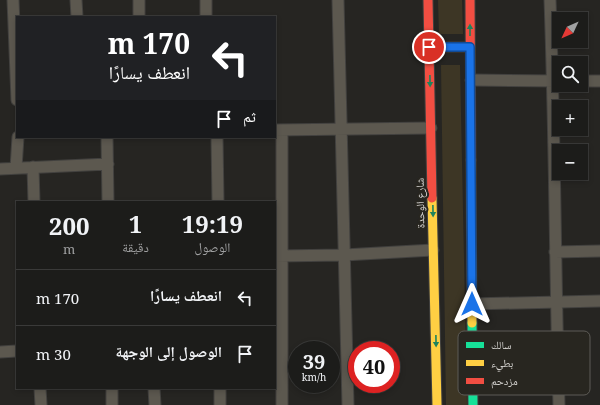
<!DOCTYPE html>
<html lang="ar">
<head>
<meta charset="utf-8">
<style>
  body { margin:0; font-family:"Noto Serif","Noto Naskh Arabic",serif; background:#292927; color:#f1f3f6; direction:rtl; height:100vh; display:flex; flex-direction:column; font-size:15px; white-space:nowrap }
  * { box-sizing:border-box; margin:0 }
  p { font-size:13px; color:#a0a1a2 }
  .icon { flex:none; width:22px; height:22px; fill:none; stroke:currentColor; stroke-width:2; stroke-linecap:round; stroke-linejoin:round }
  .map { position:relative; flex:1; overflow:hidden; direction:ltr }
  .side { position:absolute; left:16px; top:201px; width:260px; height:188px; display:flex; flex-direction:column; background:#1c1c1a; border-radius:0px; box-shadow:0 2px 6px #0003,0 0 0 1px #3a3a39; direction:rtl }
  .side>* { flex:none }
  .guide { position:absolute; left:16px; top:16px; width:260px; height:122px; border-radius:0px; box-shadow:0 2px 6px #0003,0 0 0 1px #3a3a39; direction:rtl; background:#202124; color:#fff; overflow:hidden }
  .needle { width:26px; rotate:226deg }
  .buttons { position:absolute; left:552px; top:12px; display:grid; gap:8px }
  .buttons a { display:grid; place-items:center; width:36px; height:36px; border-radius:0px; background:#1c1c1a; box-shadow:0 2px 6px #0003,0 0 0 1px #3a3a39; font-size:20px }
  .speed { position:absolute; left:288px; top:341px; display:flex; gap:8px; font-size:20px; font-weight:700; text-align:center }
  .speed>* { display:grid; place-content:center; width:52px; height:52px; border-radius:50%; background:#1c1c1a; box-shadow:0 2px 6px #0003,0 0 0 1px #3a3a39; line-height:1 }
  .speed small { font-size:10px; font-weight:400 }
  .speed .limit { border:6px solid #d22; background:#fff; color:#111 }
  .pin { position:absolute; display:grid; place-items:center; width:34px; height:34px; color:#fff; margin:-17px; border:2px solid #fff; border-radius:50%; box-shadow:0 1px 4px #0007 }
  .me { position:absolute; width:44px; margin:-22px; rotate:0deg; stroke-linejoin:round; filter:drop-shadow(0 0 3px #0008) }
  .turn { display:flex; align-items:center; gap:14px; height:84px; padding:0 20px; font-size:18px }
  .turn .icon { width:52px; height:52px; stroke-width:2.5 }
  .turn b { display:block; font-size:28px; line-height:34px }
  .then { display:flex; align-items:center; height:38px; padding:0 20px; background:#0003; gap:8px; font-size:15px }
  .eta { display:flex; justify-content:space-evenly; align-items:center; height:68px; text-align:center }
  .eta b { font-size:24px; font-weight:700; line-height:28px }
  ul { padding:0; list-style:none }
  li { display:flex; align-items:center; gap:12px; height:56px; padding:0 20px; border-top:1px solid #3a3a39 }
  li div { flex:1 }
  li b { display:block; font-size:15px }
  li em { font-style:normal }
  .map>svg:first-child { display:block }
  .green { fill:#3d3625 }
  .lines { fill:none; stroke-linecap:round; stroke-linejoin:round }
  .street-casing { stroke:#42413f; stroke-width:13 }
  .fast-casing { stroke:#42413f; stroke-width:11 }
  .slow-casing { stroke:#42413f; stroke-width:11 }
  .jam-casing { stroke:#42413f; stroke-width:11 }
  .street { stroke:#5c584f; stroke-width:11 }
  .fast { stroke:#16e098; stroke-width:9 }
  .slow { stroke:#ffcf43; stroke-width:9 }
  .jam { stroke:#f24e42; stroke-width:9 }
  .oneway { fill:#1f835c }
  .route-casing { stroke:#114b97; stroke-width:10 }
  .route { stroke:#1a73e8; stroke-width:7 }
  .labels { text-anchor:middle; stroke-width:4; stroke-linejoin:round; paint-order:stroke }
  .street-label { font-size:11px; fill:#d8d6d3; stroke:#282620 }
  .key { fill:#282620; stroke:#5d5b56; stroke-width:1 }
  .key-label { font-size:11px; fill:#d8d6d3 }
</style>
</head>
<body>
<div class="map">
<svg width="600" height="405" viewBox="0 0 600 405">
  <rect width="100%" height="100%" fill="#262522"/>
  <path class="green" d="M438,0H462L463,34H439Z
    M441,65H460L467,405H446Z"/>
  <g class="lines">
    <defs>
      <path id="street" d="M13,0L17,100
        M76,0L77,17
        M139,0V17
        M338,0L348,405
        M550,0C555,135 555,270 559,405
        M206,17V0
        M471,80L559,81
        M581,81H600
        M275,130L431,128
        M282,130V405
        M107,137L108,202
        M217,137L218,202
        M33,167L34,202
        M16,168L18,137
        M0,169L108,164
        M555,252L600,251
        M276,256L344,255L433,250
        M472,304L600,301
        M0,352L17,351
        M40,388L41,405
        M112,388V405
        M154,388L155,405
        M220,388V405"/>
      <path id="fast" d="M429,47H470
        M472,323L473,405"/>
      <path id="slow" d="M471,160L472,323
        M432,198L437,405"/>
      <path id="jam" d="M428,0L432,198
        M470,0L471,160"/>
    </defs>
    <use href="#street" class="street-casing"/>
    <use href="#fast" class="fast-casing"/>
    <use href="#slow" class="slow-casing"/>
    <use href="#jam" class="jam-casing"/>
    <use href="#street" class="street"/>
    <use href="#fast" class="fast"/>
    <use href="#slow" class="slow"/>
    <use href="#jam" class="jam"/>
  </g>
  <defs><path id="oneway-solid" d="M-6-.8H1V-3.2L6.5 0L1 3.2V.8H-6Z"/></defs>
  <g class="oneway">
    <use href="#oneway-solid" transform="translate(470 30) rotate(-90)"/>
    <use href="#oneway-solid" transform="translate(430 81) rotate(89)"/>
    <use href="#oneway-solid" transform="translate(433 211) rotate(89)"/>
    <use href="#oneway-solid" transform="translate(436 341) rotate(89)"/>
  </g>
  <g class="lines">
    <defs>
      <path id="route" d="M429,47H470L472,304"/>
    </defs>
    <use href="#route" class="route-casing"/>
    <use href="#route" class="route"/>
  </g>
  <g class="labels">
    <g class="street-label">
      <text transform="translate(420 203) rotate(-91)" y="4">شارع الوحدة</text>
    </g>
  </g>
  <rect x="458" y="331" width="132" height="64" rx="6" class="key"/>
  <rect x="466" y="342" width="18" height="6" fill="#16e098"/>
  <rect x="466" y="360" width="18" height="6" fill="#ffcf43"/>
  <rect x="466" y="378" width="18" height="6" fill="#f24e42"/>
  <g class="key-label">
    <text x="491" y="349">سالك</text>
    <text x="491" y="367">بطيء</text>
    <text x="491" y="385">مزدحم</text>
  </g>
</svg>
<div class="buttons">
<a><svg class="needle" viewBox="-14 -14 28 28"><path d="M0-13l5 13h-10z" fill="#e53935"/><path d="M0 13l5-13h-10z" fill="#a0a1a2"/></svg></a>
<a><svg class="icon" aria-label="search" viewBox="0 0 24 24"><circle cx="10" cy="10" r="6"/><path d="M15 15l6 6"/></svg></a>
<a>+</a>
<a>−</a>
</div>
<div class="speed"><div>39<small>km/h</small></div><div class="limit">40</div></div>
<div class="pin" style="left:429px;top:47px;background:#d93025"><svg class="icon" aria-label="arrive" viewBox="0 0 24 24"><path d="M6 21V4h12l-3 4 3 4H6"/></svg></div>
<svg class="me" style="left:472px;top:304px" viewBox="-20 -20 40 40"><path d="M0-17L14 15 0 8-14 15z" fill="#1a73e8" stroke="#fff" stroke-width="4"/></svg>
<div class="guide">
<div class="turn"><svg class="icon" aria-label="left" viewBox="0 0 24 24"><path d="M17 20v-9H6M10 6l-5 5 5 5"/></svg><div><b>170 m</b>انعطف يسارًا</div></div>
<div class="then">ثم<svg class="icon" aria-label="arrive" viewBox="0 0 24 24"><path d="M6 21V4h12l-3 4 3 4H6"/></svg></div>
</div>
<section class="side">
<div class="eta">
<div><b>19:19</b><p>الوصول</p></div>
<div><b>1</b><p>دقيقة</p></div>
<div><b>200</b><p>m</p></div>
</div>
<ul>
<li><svg class="icon" aria-label="left" viewBox="0 0 24 24"><path d="M17 20v-9H6M10 6l-5 5 5 5"/></svg><div><b>انعطف يسارًا</b></div><em>170 m</em></li>
<li><svg class="icon" aria-label="arrive" viewBox="0 0 24 24"><path d="M6 21V4h12l-3 4 3 4H6"/></svg><div><b>الوصول إلى الوجهة</b></div><em>30 m</em></li>
</ul>
</section>
</div>
</body>
</html>
